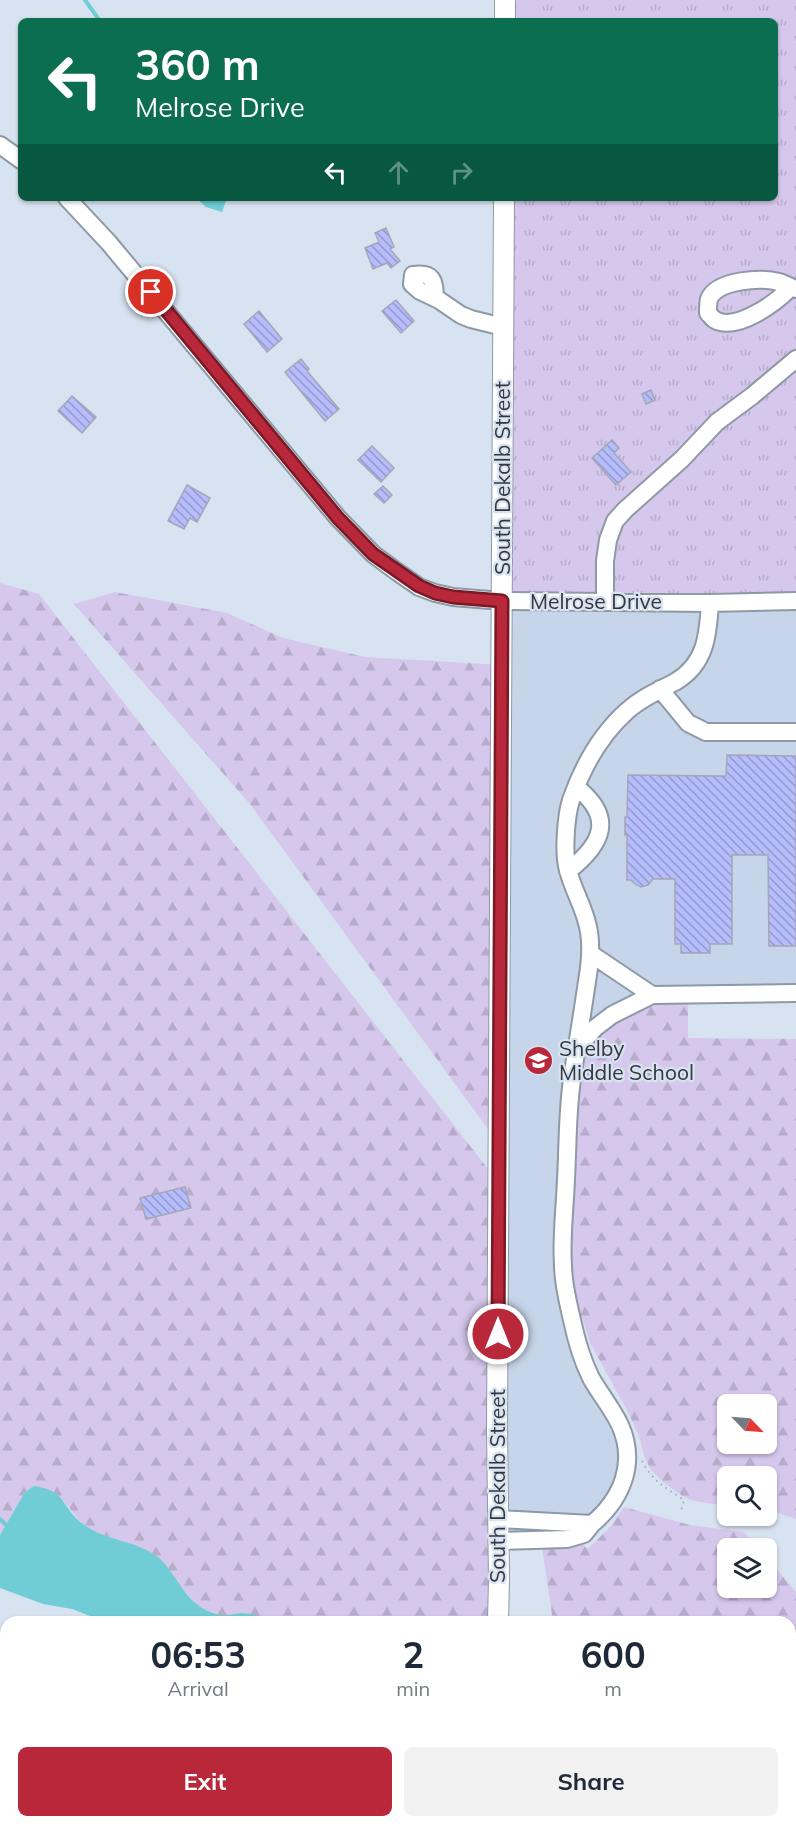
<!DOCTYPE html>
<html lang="en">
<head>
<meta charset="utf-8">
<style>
  body { margin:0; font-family:Mulish,sans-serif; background:#f2f2f3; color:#1f2937; height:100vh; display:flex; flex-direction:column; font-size:22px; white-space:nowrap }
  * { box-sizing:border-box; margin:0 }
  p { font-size:20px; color:#747a83 }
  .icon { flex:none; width:33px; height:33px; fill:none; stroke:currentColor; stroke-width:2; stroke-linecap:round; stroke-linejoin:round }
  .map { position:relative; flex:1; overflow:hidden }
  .panel { position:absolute; left:0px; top:1616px; width:796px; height:212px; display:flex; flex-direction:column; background:#fff; border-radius:18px 18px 0 0; box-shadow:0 2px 4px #0004 }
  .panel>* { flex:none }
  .top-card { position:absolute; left:18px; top:18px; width:760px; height:183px; border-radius:9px; box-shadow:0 2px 4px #0004; background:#0b6e4f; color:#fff; overflow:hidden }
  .needle { width:39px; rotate:115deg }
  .tools { position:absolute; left:717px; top:1394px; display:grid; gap:12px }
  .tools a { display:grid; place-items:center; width:60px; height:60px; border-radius:9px; background:#fff; box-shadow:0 2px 4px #0004; font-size:30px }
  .pin { position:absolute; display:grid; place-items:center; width:51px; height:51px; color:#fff; margin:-26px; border:3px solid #fff; border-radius:50%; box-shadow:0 2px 6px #0007 }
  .me { position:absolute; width:66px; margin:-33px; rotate:0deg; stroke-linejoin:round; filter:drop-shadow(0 0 4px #0008) }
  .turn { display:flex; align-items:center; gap:21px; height:126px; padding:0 18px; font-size:27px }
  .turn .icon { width:78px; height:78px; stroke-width:2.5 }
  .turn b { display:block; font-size:42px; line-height:51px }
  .lanes { display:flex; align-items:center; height:57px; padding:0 18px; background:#0003; justify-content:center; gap:30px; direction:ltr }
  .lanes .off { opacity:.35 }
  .eta { display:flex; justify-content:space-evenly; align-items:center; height:102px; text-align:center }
  .eta b { font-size:36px; font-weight:700; line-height:42px }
  .primary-button { display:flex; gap:12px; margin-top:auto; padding:12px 18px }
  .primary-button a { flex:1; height:69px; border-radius:9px; background:#b9273a; color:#fff; font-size:24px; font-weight:700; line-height:69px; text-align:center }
  .primary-button a+a { background:#f2f2f3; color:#1f2937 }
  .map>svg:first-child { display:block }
  .built { fill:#c6d5e9 }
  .grass { fill:url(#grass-tufts) }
  .forest { fill:url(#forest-firs); fill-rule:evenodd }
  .water { fill:#70cdd5 }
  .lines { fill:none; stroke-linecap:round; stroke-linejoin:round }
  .stream { stroke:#70cdd5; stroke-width:4 }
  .building { fill:url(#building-back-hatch); stroke:#a5a7b7; stroke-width:1.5 }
  .minor-casing { stroke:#8e99a6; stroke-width:20 }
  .major-casing { stroke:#8e99a6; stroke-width:22 }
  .path { stroke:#a2abb6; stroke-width:2; stroke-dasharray:1.5 4.5; stroke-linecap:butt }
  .minor { stroke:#fff; stroke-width:16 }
  .major { stroke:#fff; stroke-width:20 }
  .route-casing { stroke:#781926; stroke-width:15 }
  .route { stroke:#b9273a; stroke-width:10 }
  .labels { text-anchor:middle; stroke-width:4.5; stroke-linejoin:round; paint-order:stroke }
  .street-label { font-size:21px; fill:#33373d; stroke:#d8e3f1 }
  .poi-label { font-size:21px; fill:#33373d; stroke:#d8e3f1; text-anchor:start }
</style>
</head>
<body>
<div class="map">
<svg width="796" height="1826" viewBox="0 0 796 1826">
  <defs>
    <pattern id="grass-tufts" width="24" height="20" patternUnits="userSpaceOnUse" patternTransform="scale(1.5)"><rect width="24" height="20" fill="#d6c7ec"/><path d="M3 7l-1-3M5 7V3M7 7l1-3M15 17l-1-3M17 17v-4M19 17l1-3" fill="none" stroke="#b8accb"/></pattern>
    <pattern id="forest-firs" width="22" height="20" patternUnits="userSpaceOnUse" patternTransform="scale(1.5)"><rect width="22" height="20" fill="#d6c7ec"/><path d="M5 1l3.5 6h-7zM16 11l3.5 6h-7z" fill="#b8accb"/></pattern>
    <pattern id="building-back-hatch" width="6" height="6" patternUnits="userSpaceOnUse" patternTransform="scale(1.5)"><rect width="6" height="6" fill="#b5bdfc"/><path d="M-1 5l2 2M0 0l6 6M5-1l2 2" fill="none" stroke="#949acd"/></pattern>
  </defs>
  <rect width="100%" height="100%" fill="#d8e3f1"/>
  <path class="built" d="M502,601H796V993L652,995L563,1265L593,1381L627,1463L584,1534L499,1541Z"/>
  <path class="grass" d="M505,0H796V601H502L504,198H776V21H505Z"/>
  <path class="forest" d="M0,583L39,594L499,1183L498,1621H186L195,1602L184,1591L159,1559L128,1543L97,1533L81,1523L64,1501L25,1492L0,1535Z
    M115,592L227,613L283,638L365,657L502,665L499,1144L250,804L74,604Z
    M652,995H688V1038L796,1039V1519L767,1509L766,1476H728L727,1506L694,1501L684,1497L663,1482L651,1470L644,1456L639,1436L628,1412L590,1343L583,1319L566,1294L578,1047ZM728,1404H766V1443H728Z
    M624,1507L690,1525L744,1532L758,1548H728V1587H766L767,1558L796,1592V1826H595L594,1821H790V1622L553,1621L541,1541L576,1537L588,1549L611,1526Z
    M216,1821H519L520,1826H219Z"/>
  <path class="water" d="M196,198H227L222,212L206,207Z
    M34,1486C67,1490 62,1509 83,1524C105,1541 137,1540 159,1558C175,1572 182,1595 201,1607C206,1611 216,1615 222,1615C228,1616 235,1614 241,1613C248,1613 267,1617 271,1621H103L72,1609L43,1604L0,1588V1535L25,1492Z"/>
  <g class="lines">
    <path class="stream" d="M85,0L100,21
      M0,1519L5,1524"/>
  </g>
  <path class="building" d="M386,228L394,247L390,249L400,261L391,268L387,263L373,269L365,248L379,242L375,233Z
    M396,300L414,321L401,333L382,311Z
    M259,311L282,339L267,352L244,324Z
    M301,359L309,369L307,371L339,409L325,421L285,372Z
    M651,390L655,400L646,404L642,394Z
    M72,396L96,417L82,433L58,411Z
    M612,440L619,448L614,453L631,472L616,485L592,458Z
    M372,446L394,468L381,482L358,460Z
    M187,485L210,498L197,522L190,518L184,529L168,521Z
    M383,486L392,495L384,503L374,494Z
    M727,755L796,756V946H769L768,855H732V944H710V953H681V944H675V879H653L648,885L641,887L635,884L631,880H627V834L625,835V817H627L628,775L726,776Z
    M185,1187L191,1208L146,1219L140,1198Z"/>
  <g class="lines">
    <defs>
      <path id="minor" d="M0,145L21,160
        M67,198L109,243L338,518L373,554L396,571L419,587L435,593L453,597L502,601L710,603L796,601
        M791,287C777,302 737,332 715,320C712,318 710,315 708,313C708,309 708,303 709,299C717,280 761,277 779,282C784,283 790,287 796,289
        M435,298C434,281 434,272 413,275L412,284L420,291L439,300L461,315L471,319L503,327
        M605,602V561L608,540L615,521L625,510L682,459L717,422L752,396L796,359
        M660,689L688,723L706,732H796
        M568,871C603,844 615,817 576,787
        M591,954L652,995
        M578,1047L595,1028L612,1015L652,995L796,993
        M498,1519L592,1524L584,1534L567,1539L499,1541
        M592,1524C622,1499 637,1463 620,1425C612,1408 600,1394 591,1378C582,1360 576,1339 572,1320C568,1302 563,1284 563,1265C561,1237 565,1207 566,1179C568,1144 567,1108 573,1073C577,1044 582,1016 586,988C589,969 592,951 589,932C586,910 573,891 568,870C563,854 566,816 571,800C583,766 600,735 627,711C641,698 658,691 675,682C706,664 708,635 710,603
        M0,1748L6,1740
        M0,1769L6,1773
        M389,1821L394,1826"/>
      <path id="major" d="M505,21V0
        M498,1622L499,1579L497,1428L504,198
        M519,1821L520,1826"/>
    </defs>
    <use href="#minor" class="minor-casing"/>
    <use href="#major" class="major-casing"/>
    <path class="path" d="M642,1461C652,1481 666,1488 684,1500L681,1511"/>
    <use href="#minor" class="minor"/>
    <use href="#major" class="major"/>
  </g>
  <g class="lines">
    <defs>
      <path id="route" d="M151,292L338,518L373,554L419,586L435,593L453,597L502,601L498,1334"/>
    </defs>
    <use href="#route" class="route-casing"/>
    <use href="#route" class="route"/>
  </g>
  <defs>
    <symbol id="school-disc" viewBox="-11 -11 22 22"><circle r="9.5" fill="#b9273a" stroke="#d8e3f1"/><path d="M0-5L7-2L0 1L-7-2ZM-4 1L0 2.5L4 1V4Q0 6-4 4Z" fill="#fff"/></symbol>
  </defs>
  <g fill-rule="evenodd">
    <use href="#school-disc" x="522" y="1044" width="33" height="33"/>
  </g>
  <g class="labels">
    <g class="street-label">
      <text transform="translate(503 478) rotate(-90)" y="7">South Dekalb Street</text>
      <text x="596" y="609">Melrose Drive</text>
      <text transform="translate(498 1486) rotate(-90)" y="7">South Dekalb Street</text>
    </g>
    <g class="poi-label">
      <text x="559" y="1056">Shelby<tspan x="559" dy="24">Middle School</tspan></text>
    </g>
  </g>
</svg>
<div class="tools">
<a><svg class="needle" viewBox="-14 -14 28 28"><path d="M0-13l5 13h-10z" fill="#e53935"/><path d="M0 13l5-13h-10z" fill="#747a83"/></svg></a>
<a><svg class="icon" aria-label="search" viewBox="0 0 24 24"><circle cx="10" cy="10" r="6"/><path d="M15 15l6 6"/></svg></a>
<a><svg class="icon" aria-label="layers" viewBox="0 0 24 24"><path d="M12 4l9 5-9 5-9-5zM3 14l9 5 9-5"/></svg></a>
</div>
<div class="pin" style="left:151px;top:292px;background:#d93025"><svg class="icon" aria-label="arrive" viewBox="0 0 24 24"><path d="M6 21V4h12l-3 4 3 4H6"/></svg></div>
<svg class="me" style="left:498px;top:1334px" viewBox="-20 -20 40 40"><circle r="17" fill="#b9273a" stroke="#fff" stroke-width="3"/><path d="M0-11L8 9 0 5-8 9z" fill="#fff"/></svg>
<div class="top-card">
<div class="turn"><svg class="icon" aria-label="left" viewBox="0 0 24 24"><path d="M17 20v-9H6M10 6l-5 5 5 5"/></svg><div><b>360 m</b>Melrose Drive</div></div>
<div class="lanes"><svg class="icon" aria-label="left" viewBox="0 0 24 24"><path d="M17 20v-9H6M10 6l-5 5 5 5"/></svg><svg class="icon off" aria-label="ahead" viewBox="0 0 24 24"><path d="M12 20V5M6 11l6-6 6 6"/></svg><svg class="icon off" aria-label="right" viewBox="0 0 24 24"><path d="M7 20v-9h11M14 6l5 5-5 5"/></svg></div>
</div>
<section class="panel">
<div class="eta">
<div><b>06:53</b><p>Arrival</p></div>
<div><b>2</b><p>min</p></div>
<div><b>600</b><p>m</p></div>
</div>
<div class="primary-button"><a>Exit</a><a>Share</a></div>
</section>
</div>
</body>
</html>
